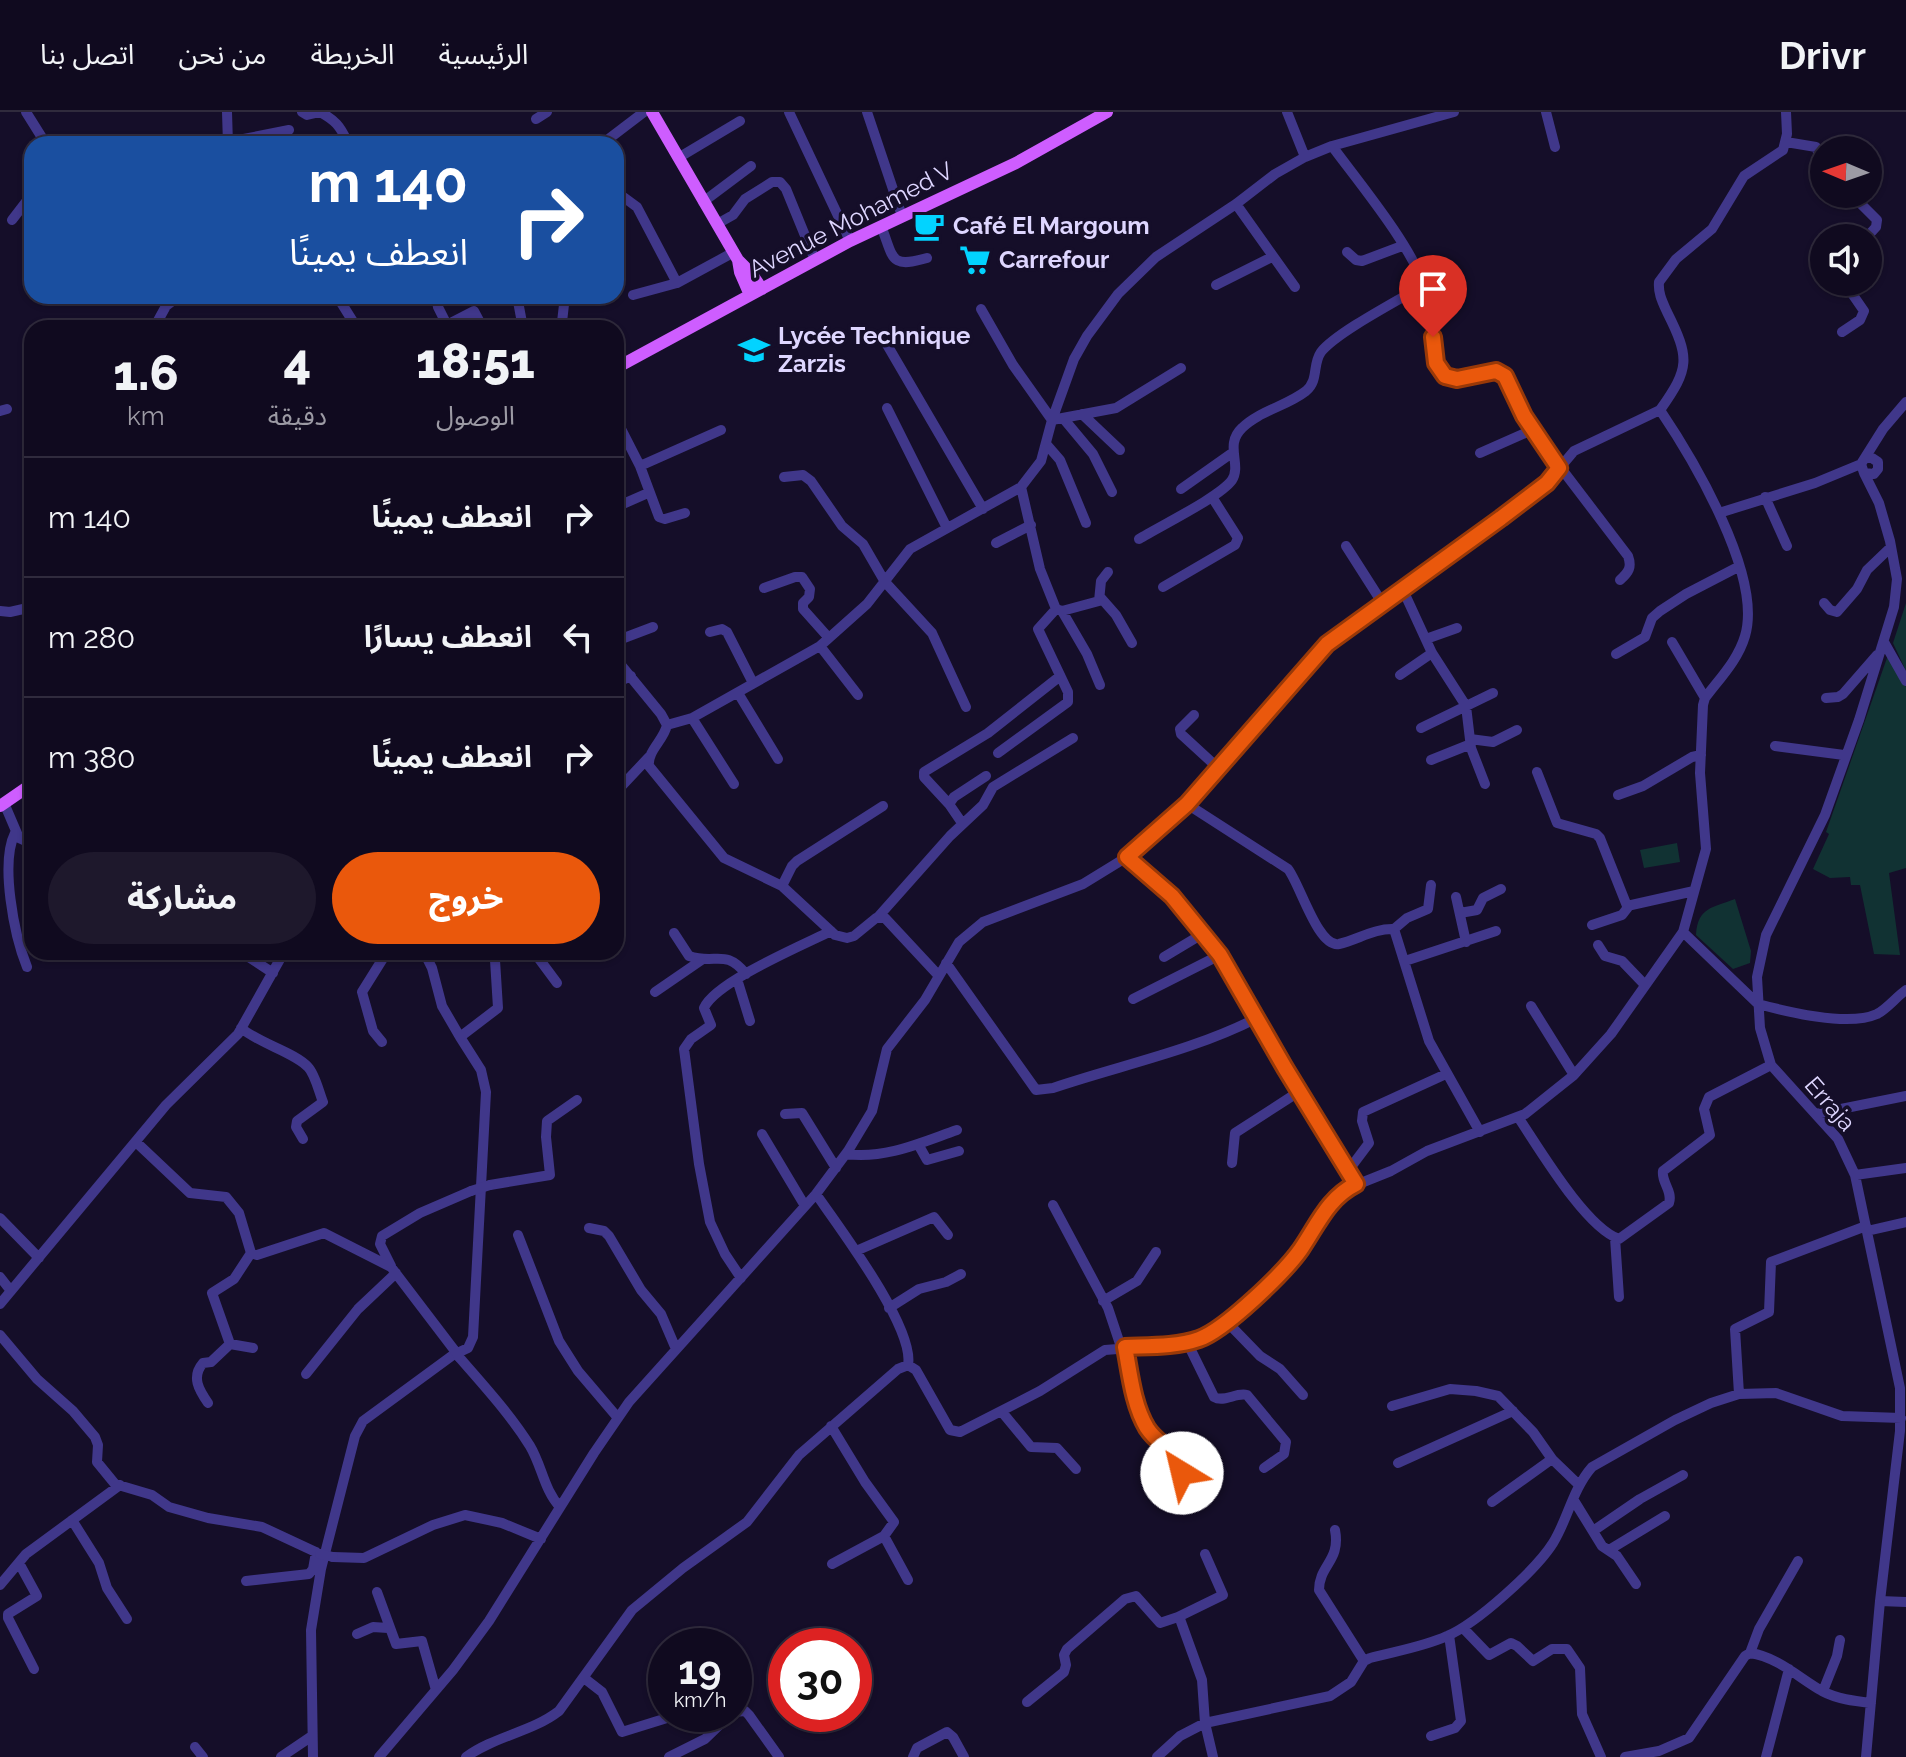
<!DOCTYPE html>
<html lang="ar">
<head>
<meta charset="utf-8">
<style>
  body { margin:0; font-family:Raleway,"Noto Sans Arabic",sans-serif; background:#1e182c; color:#f1f3f6; direction:rtl; height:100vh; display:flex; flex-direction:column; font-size:30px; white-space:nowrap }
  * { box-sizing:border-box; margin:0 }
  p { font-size:26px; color:#9c9aa4 }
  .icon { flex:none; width:44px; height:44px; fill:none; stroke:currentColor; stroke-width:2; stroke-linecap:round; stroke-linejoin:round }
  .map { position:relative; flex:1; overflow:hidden; direction:ltr }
  .sheet { position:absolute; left:24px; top:208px; width:600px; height:640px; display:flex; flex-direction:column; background:#100a1f; border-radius:24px; box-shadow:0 2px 6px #0004,0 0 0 2px #302b3d; direction:rtl }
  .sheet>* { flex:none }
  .guide { position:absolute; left:24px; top:24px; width:600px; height:168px; border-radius:24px; box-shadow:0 2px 6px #0004,0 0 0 2px #302b3d; direction:rtl; background:#1a4fa0; color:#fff; overflow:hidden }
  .needle { width:52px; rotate:272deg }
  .tools { position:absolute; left:1810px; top:24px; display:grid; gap:16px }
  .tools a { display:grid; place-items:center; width:72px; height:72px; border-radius:50%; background:#100a1f; box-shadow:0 2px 6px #0004,0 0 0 2px #302b3d; font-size:40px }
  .speed { position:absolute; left:648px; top:1516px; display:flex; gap:16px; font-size:40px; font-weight:700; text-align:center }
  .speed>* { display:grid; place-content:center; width:104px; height:104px; border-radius:50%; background:#100a1f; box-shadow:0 2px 6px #0004,0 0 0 2px #302b3d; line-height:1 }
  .speed small { font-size:20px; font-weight:400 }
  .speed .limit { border:12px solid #d22; background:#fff; color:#111 }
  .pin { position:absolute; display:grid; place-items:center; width:68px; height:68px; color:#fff; margin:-82px -34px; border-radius:50% 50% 50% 0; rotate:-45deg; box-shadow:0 0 8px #0007 }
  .pin .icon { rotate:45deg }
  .me { position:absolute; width:88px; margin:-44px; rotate:324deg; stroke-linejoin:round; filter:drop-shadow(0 0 6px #0008) }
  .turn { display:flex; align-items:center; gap:28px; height:168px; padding:0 24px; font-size:36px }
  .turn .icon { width:104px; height:104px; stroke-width:2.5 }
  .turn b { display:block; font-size:56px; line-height:68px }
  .eta { display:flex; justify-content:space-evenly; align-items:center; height:136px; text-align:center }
  .eta b { font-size:48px; font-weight:800; line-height:56px }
  .action { display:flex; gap:16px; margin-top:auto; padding:16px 24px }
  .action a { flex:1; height:92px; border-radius:48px; background:#ea580c; color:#fff; font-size:32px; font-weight:800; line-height:92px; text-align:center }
  .action a+a { background:#1e182c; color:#f1f3f6 }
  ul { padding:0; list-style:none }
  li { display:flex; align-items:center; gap:24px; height:120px; padding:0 24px; border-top:2px solid #302b3d }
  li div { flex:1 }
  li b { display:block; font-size:30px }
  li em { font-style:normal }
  header { display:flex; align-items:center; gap:48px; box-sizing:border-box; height:112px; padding:0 40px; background:#100a1f; border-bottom:2px solid #302b3d }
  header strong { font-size:38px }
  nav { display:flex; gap:44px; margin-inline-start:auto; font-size:28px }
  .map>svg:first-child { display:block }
  .green { fill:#113233 }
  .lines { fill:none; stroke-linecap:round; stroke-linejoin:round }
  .minor { stroke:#40378a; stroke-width:10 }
  .major { stroke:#ce5dff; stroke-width:12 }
  .minor-bridge { stroke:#40378a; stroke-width:10 }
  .route-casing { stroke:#983908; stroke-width:20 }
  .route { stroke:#ea580c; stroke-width:14 }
  .labels { text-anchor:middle; stroke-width:7; stroke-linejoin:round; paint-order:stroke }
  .street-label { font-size:24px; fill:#ded6ff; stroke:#150e29 }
  .poi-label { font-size:24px; font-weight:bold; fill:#ded6ff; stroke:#150e29; text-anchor:start }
</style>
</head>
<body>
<header>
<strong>Drivr</strong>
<nav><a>الرئيسية</a><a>الخريطة</a><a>من نحن</a><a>اتصل بنا</a></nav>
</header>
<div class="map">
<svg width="1906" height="1645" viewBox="0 0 1906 1645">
  <rect width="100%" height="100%" fill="#150e29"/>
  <path class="green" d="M1906,491V559L1893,531Z
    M1888,543L1892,545L1906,575V756L1889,761L1900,843L1874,842L1860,773H1851L1850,765L1830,766L1813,757L1829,722L1826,720Z
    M1677,731L1680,750L1644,756L1640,738Z
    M1735,787L1751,839L1750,851L1733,857L1696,823C1698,795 1712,796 1735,787Z"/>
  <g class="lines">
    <path class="minor" d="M26,0L46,32
      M227,0L228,32
      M302,0L307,3L320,0C335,8 340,14 347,29L357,32
      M789,0L850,129
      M867,0L902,104
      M1287,0L1305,45L1332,34L1454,0
      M1546,0L1555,35
      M536,7L547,0
      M228,30L289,18
      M1786,30L1816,35L1824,55
      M602,32L644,0
      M1332,34C1360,72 1411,133 1425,176C1432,201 1433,226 1436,251L1439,259L1452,267L1485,260L1496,259L1505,264L1532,318L1628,444C1632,455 1629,460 1620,468
      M678,46L740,9
      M1832,82L1835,90L1860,91L1877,108L1876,115L1866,126
      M622,84L637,95L677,171
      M703,90L751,54
      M1236,92L1295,175
      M12,108L32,82
      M717,112L733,103L745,87L772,70H780L786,77L815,148
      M881,114C894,146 889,157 927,146
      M1347,140L1356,148L1362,149L1402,134
      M1216,173L1272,145
      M633,183L677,171L734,140
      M337,184L357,216
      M436,184L438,195L447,213
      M517,184L523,216
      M552,184L556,188H564
      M981,197L1013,253L1052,308L1116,296L1181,256
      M154,216L166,194L179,184
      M441,216L474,199L483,216
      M559,216L562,210L565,184
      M1842,220L1860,208L1864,199L1844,170
      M886,231L983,397
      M887,296L947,416
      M0,299L7,297
      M1082,302L1120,338
      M1063,306L1093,342L1112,380
      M616,307L640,354L659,405L665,407L685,401
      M616,333L626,327
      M1047,333L1060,348L1086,411
      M1480,341L1532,318
      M1866,346H1872L1878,350V357L1874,362L1864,361L1861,352L1883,317L1906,290
      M640,354L721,318
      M1864,361L1879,391L1890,429L1897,467L1894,495L1859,608L1825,703L1766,823L1757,865L1760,916L1771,953L1838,1027L1855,1063L1900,1276V1319L1880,1489L1866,1645
      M784,365L803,363L811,369L842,414L863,432L885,470L932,521L966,595
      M28,372L32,370
      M1021,375L1040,457L1056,497L1062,499L1099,489L1101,469L1108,460
      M1181,377L1232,341
      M1765,385L1787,434
      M616,395L648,381
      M1719,401L1815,371L1861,352
      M1139,427C1160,414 1220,385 1232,368C1242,352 1224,333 1242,316C1259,299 1287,294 1306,279C1319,268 1312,253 1321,240C1337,220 1399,188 1424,173
      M996,431L1031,413
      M1346,434L1383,492
      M1163,475L1235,433L1238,426L1212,385
      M764,476L795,465H802L810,477L809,485L803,491V497L828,525
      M1403,478L1432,541L1466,594L1471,636L1485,672
      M1101,486L1116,503L1132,531
      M1824,491L1830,498L1837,500L1857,477L1867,458L1891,435
      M0,499L10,500L32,495
      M1062,499L1087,542L1100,573
      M710,520L722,517L727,520L753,571
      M1426,527L1457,516
      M616,529L653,515
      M1672,530L1705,586
      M1884,530L1906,569
      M820,534L858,583
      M1616,542L1645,525L1652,506L1660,499L1686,482L1738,455
      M616,547L661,602L667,613C664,628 647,639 649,654L724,746L782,774L835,823L847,826L854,824L876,806H885L939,864
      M1400,563L1432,541
      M616,571L631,564
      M738,581L778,647
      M1826,586L1838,585L1843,582L1877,543
      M1194,603L1180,617L1181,622L1218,656
      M692,606L734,672
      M667,613L692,606L820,534L867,492L910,437L1021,375L1041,349L1052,308L1074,247L1087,224L1118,182L1156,145L1236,92L1275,62L1305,45
      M1421,616L1493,581
      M1470,627L1493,630L1517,618
      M1775,634L1844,643
      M998,641L1068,590V580L1038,517L1056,497
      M1431,648L1471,632
      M1537,660L1557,711L1596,722L1600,726L1627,794L1694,779
      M616,680L649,645
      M1618,683L1643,674L1692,645L1701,643
      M4,691L19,726L32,732
      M949,692L954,685L986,664
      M1187,692L1288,757C1300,772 1318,836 1339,832C1357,828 1375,816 1394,817L1429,929L1480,1020
      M962,711L949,692L924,665V660L988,621L1059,565
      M15,721C0,751 14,823 27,855
      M1127,745L1172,784L1220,843L1285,956L1356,1072
      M782,774L792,754L797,749L883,694
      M1456,785L1466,830
      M1460,801L1477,798L1483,786L1501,777
      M878,805L950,724L983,693L993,675L1073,626
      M1592,813L1622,803L1629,794
      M1394,817L1407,806L1428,797L1431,773
      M1683,820L1758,892C1788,900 1848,915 1877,902C1888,896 1896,885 1906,878
      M674,821L689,844C716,853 725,836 746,862
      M1598,833L1605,844L1622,849L1645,873
      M241,840L273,861
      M424,840L432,856L442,894L460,925L498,896L495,848L498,840
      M534,840L557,871
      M1164,845L1204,821
      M1405,849L1496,819
      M946,851L1036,978L1053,976C1121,953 1192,939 1257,906
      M737,867L750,909
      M655,880L703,847
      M1133,887L1220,843
      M1531,894L1574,963
      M241,916C260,932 294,940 308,955C315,962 319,980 323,990L297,1009L296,1015L303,1027
      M382,930L373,919L362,880L387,840
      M785,1002L802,1001L836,1056
      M1816,1002L1906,984
      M1518,1005C1539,1036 1585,1115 1619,1127L1669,1091C1673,1079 1661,1070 1663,1059L1710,1023L1704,997L1709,985L1771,953
      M762,1022L805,1094
      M136,1030L190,1081L226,1085L239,1101L251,1141L257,1143L324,1121L391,1155L455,1239
      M918,1032L927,1048L959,1039
      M846,1042C886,1047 920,1031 957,1018
      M1232,1051L1235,1021L1300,979
      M1348,1059L1369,1031L1362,1009L1363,1000L1446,962
      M1855,1063L1906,1056
      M490,1073L550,1063L546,1025L547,1009L577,988
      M816,1082C839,1115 915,1216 908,1253
      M1053,1093L1108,1196L1121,1235
      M0,1106L39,1146
      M589,1116L604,1119L609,1124L641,1178L661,1202L676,1237
      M1867,1119L1906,1110
      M518,1123L559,1229L578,1259L618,1306
      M1615,1126L1619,1185
      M856,1139L934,1105L948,1123
      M251,1141L234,1167L212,1181L230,1232L253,1236
      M391,1154L380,1132L382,1124L420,1101L471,1079
      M0,1165L11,1179
      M741,1166L725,1142L710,1110L699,1052L684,937L691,927L711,913L704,896C715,870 803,833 831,819
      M1103,1189L1137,1169L1156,1140
      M0,1192L166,993L238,922L284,840
      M889,1196L919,1177L946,1170L961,1162
      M1227,1210L1260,1244L1280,1257L1303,1283
      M0,1223L37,1267L73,1299L95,1325L98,1333L97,1350L115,1372L152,1383L169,1395L208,1406L262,1415L320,1442
      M1187,1230L1214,1285C1224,1291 1236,1280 1247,1283L1286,1330L1284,1342L1264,1356
      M1125,1235C1130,1260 1133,1287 1144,1310C1155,1334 1180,1335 1182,1366
      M459,1245C484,1274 510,1302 530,1334C542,1354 544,1378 560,1395
      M306,1262L358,1197L396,1161
      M1739,1282L1735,1217L1769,1200L1771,1150L1866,1114
      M208,1291C199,1278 191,1265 203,1251L211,1250L230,1232
      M1392,1294L1450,1277L1476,1279L1498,1284L1533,1320L1552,1347
      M1002,1300L1031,1335L1057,1336L1076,1357
      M831,1314L865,1370L894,1410L884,1424L832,1452
      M1398,1351L1513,1299
      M1573,1387L1602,1434L1617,1444L1636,1472
      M1492,1390L1552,1347L1579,1373
      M72,1408L99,1451L107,1476L127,1507
      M1335,1418C1341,1449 1319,1453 1319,1478L1364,1549
      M1593,1419L1640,1387L1683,1363
      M884,1424L908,1468
      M1609,1438L1665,1404
      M333,1445L364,1446L433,1413L465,1403L502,1411L541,1427
      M19,1451L37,1484L8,1502V1506L34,1557
      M246,1469L309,1462L313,1457L316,1440
      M0,1473L26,1442L120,1373
      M377,1480L396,1532L422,1529L436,1578
      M1880,1489L1906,1490
      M1178,1505L1223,1483L1205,1442
      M1463,1516L1489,1543L1511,1531L1517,1534L1533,1549L1552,1537H1567L1580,1556L1582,1602L1601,1645
      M357,1522L373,1515L388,1516
      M1750,1541L1759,1517L1798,1449
      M584,1566L602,1580L622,1620L667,1606L704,1602
      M1823,1579L1837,1544L1840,1528
      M1027,1590L1064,1560L1066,1553L1064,1543L1067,1537L1125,1487L1136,1484L1160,1511L1178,1505L1180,1507L1202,1568L1205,1611L1213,1645
      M734,1600L745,1599L749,1603L779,1645
      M1431,1624L1455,1616L1461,1609L1449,1523
      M195,1635L203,1645
      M281,1645L312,1624
      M313,1645L311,1518L321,1457L355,1324L363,1309L453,1243L468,1236L473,1225L486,980L481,958L460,925
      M379,1645L453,1558L489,1509L594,1341L629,1290L816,1082L848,1039L872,999L887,937L925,888L959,830L983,810L1083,772L1127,745L1187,692L1316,543L1339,521L1403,478L1547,371L1574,339L1660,298
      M466,1645C495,1624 532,1620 559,1599L632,1498L683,1456L747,1410L799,1343L898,1257L908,1253L916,1258L950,1318L960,1320L1040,1279L1105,1238L1180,1232L1212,1221L1220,1216L1293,1148L1329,1092L1341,1079L1391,1059L1427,1039L1525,1002L1574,963L1611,922L1683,820L1706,737L1700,661L1703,593L1705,586C1720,566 1738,548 1745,524C1763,464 1693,347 1660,298C1690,256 1690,246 1667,200C1662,189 1658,181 1659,170L1676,147L1712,117L1744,64L1783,38L1787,22L1786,0
      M669,1645L705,1627L731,1602
      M913,1645L917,1636L947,1620L953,1625L964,1645
      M1157,1645L1180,1624L1205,1611L1330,1584L1351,1570L1364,1549L1370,1546C1396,1539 1423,1535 1447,1524C1476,1512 1536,1458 1553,1431C1568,1407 1572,1378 1592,1355L1675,1308L1711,1291L1739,1282L1776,1281L1842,1304L1901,1306
      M1625,1645L1659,1639L1689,1626L1745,1544L1750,1541C1778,1545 1799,1566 1822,1579C1837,1587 1854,1589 1871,1591
      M1766,1645L1789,1557"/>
    <path class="major" d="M652,0L738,148L751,161L762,177
      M738,148L740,160L750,183
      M616,256L850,129L1016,51L1107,0
      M0,694L32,672"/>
    <path class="minor-bridge" d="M471,1079L490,1073
      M455,1239L459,1245
      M320,1442L333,1445"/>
  </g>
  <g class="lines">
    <defs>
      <path id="route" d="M1182,1361C1175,1333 1160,1336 1147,1316C1133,1293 1130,1261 1125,1235C1149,1234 1176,1235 1199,1227C1225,1218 1285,1160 1301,1137C1318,1112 1328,1086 1356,1072L1285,956L1220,843L1172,784L1127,745L1187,692L1327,532L1501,406L1547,371L1559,356L1524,304L1505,264L1496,259L1457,267L1445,264L1436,251L1433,225"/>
    </defs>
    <use href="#route" class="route-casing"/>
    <use href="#route" class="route"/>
  </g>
  <defs>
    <symbol id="cafe-bare" viewBox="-9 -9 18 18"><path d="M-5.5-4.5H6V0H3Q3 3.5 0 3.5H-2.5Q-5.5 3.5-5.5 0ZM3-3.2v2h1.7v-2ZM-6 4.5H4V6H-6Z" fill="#02d3ff" stroke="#150e29" stroke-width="2.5" paint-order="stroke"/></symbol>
    <symbol id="supermarket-bare" viewBox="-9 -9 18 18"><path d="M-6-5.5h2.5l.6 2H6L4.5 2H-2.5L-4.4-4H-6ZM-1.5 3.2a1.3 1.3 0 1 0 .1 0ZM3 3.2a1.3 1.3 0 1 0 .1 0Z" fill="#02d3ff" stroke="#150e29" stroke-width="2.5" paint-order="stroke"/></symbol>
    <symbol id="school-bare" viewBox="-9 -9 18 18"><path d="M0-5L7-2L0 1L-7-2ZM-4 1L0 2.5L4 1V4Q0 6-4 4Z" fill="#02d3ff" stroke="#150e29" stroke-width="2.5" paint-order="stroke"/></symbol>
  </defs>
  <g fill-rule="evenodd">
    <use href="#cafe-bare" x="907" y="92" width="44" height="44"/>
    <use href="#supermarket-bare" x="953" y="126" width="44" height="44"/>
    <use href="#school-bare" x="732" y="216" width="44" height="44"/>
  </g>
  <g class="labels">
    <g class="street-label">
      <text transform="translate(851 108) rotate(-27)" y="8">Avenue Mohamed V</text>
      <text transform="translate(1830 992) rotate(49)" y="8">Erraja</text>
    </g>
    <g class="poi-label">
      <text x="953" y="122">Café El Margoum</text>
      <text x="999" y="156">Carrefour</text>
      <text x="778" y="232">Lycée Technique<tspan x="778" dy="28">Zarzis</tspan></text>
    </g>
  </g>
</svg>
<div class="tools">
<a><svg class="needle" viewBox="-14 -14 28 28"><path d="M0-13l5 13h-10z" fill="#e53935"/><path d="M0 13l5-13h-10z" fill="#9c9aa4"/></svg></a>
<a><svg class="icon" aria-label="sound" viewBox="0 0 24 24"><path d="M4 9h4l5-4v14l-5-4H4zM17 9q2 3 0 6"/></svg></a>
</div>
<div class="speed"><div>19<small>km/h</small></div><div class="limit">30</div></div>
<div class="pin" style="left:1433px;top:225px;background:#d93025"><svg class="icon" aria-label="arrive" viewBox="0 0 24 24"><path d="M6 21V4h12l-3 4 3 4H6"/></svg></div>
<svg class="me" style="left:1182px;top:1361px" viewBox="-20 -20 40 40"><circle r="19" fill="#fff"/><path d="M0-13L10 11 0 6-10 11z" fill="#ea580c"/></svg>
<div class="guide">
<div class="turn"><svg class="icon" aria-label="right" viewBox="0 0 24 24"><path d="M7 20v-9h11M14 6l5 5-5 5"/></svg><div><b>140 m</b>انعطف يمينًا</div></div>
</div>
<section class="sheet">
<div class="eta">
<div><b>18:51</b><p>الوصول</p></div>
<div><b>4</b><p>دقيقة</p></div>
<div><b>1.6</b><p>km</p></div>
</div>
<ul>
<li><svg class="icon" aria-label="right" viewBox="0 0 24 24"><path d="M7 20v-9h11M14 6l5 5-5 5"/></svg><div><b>انعطف يمينًا</b></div><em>140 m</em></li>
<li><svg class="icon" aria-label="left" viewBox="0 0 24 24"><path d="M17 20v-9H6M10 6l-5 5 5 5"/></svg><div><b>انعطف يسارًا</b></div><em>280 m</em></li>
<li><svg class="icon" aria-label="right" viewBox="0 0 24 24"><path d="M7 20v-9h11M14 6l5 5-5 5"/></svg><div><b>انعطف يمينًا</b></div><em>380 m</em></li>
</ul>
<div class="action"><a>خروج</a><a>مشاركة</a></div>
</section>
</div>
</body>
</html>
